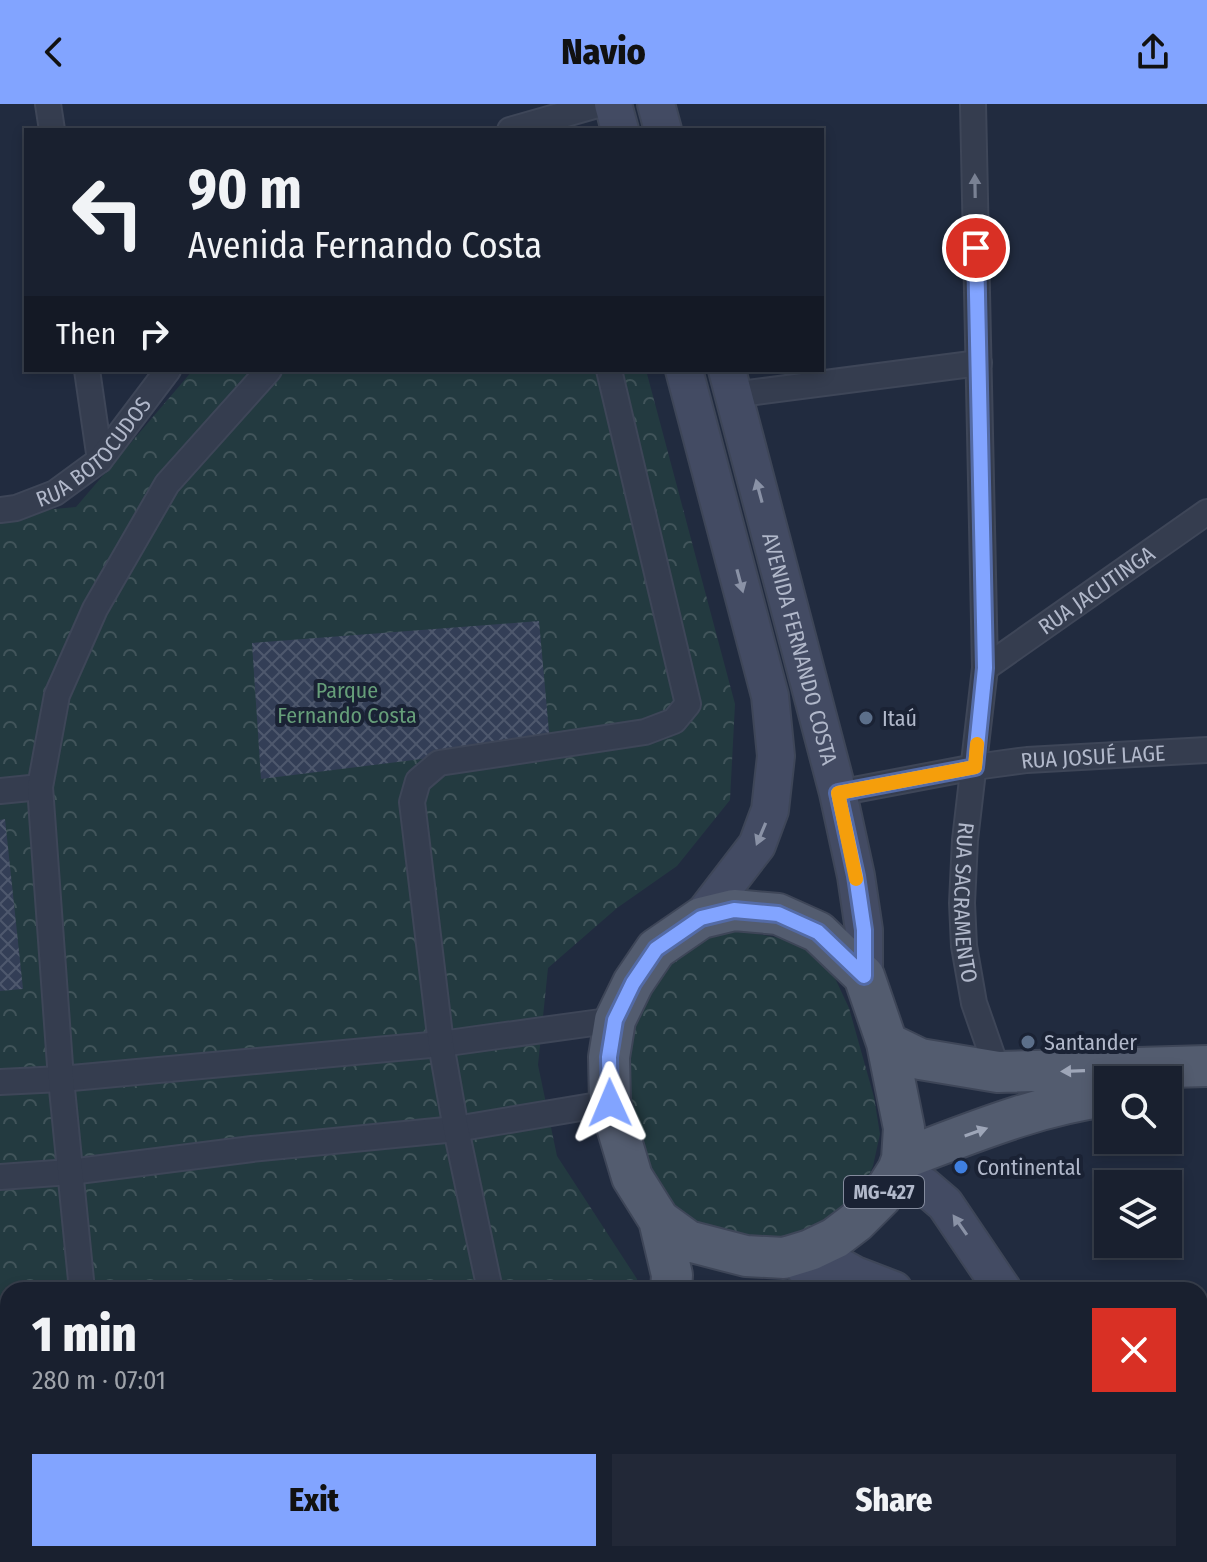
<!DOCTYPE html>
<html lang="en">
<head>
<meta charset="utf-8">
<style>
  body { margin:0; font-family:"Fira Sans Condensed",sans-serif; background:#222837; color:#f1f3f6; height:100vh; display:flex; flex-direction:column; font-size:30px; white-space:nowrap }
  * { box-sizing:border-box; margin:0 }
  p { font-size:26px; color:#9fa3aa }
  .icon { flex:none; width:44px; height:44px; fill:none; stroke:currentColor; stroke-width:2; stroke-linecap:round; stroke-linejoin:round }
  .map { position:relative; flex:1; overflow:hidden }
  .details { position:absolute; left:0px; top:1178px; width:1208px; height:280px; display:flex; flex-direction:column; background:#19202f; border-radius:24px 24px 0 0; box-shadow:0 4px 12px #0003,0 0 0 2px #373e4b }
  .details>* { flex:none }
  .banner { position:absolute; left:24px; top:24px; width:800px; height:244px; border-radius:0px; box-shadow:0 4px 12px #0003,0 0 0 2px #373e4b; background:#19202f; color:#f1f3f6; overflow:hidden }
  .tools { position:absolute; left:1094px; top:962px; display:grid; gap:16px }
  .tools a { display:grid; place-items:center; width:88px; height:88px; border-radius:0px; background:#19202f; box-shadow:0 4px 12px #0003,0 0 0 2px #373e4b; font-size:40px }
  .pin { position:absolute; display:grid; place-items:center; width:68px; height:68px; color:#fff; margin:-34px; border:4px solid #fff; border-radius:50%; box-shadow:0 2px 8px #0007 }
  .me { position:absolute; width:88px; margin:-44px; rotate:359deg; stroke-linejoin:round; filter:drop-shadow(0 0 6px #0008) }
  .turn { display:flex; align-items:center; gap:28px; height:168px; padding:0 32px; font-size:36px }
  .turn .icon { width:104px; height:104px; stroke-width:2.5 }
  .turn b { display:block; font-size:56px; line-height:68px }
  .then { display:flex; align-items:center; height:76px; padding:0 32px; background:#0003; gap:16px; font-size:30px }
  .round { display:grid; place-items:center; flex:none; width:84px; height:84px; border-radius:0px; background:#222837 }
  .headline { display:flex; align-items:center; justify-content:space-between; height:136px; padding:0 32px }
  h1 { font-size:48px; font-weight:800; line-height:60px }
  .button { display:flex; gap:16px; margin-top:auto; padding:16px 32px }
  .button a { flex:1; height:92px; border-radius:0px; background:#82a4ff; color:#111; font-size:32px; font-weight:800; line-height:92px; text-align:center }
  .button a+a { background:#222837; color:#f1f3f6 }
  header { display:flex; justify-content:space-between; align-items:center; height:104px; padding:0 32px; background:#82a4ff; color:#111; font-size:36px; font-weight:800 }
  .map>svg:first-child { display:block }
  .park { fill:url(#park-crowns) }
  .building { fill:url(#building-cross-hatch) }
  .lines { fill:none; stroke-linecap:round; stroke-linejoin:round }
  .street-casing { stroke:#3e4658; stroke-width:28 }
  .secondary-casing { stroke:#3e4658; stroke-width:40 }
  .primary-casing { stroke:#3e4658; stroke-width:44 }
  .street { stroke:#353d4f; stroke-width:24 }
  .secondary { stroke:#434b63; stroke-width:36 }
  .primary { stroke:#535c6f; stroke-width:40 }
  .oneway { fill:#798193 }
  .oneway2 { fill:#8a92a6 }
  .oneway3 { fill:#9ea6b8 }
  .route-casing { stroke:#546ba6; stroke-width:20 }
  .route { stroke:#82a4ff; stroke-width:14 }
  .slow { stroke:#f59e0b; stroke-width:14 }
  .service-dot { fill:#5c6f8a; stroke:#1a2234; stroke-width:3 }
  .shop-dot { fill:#3f7fe0; stroke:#1a2234; stroke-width:3 }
  .labels { text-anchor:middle; stroke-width:8; stroke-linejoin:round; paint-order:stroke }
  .shield { fill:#1a2234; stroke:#848b9d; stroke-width:2 }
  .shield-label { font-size:20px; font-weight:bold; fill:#b1b8ca }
  .street-label { font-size:22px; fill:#b1b8ca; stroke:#1a2234 }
  .park-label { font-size:22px; fill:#669e79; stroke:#1a2234 }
  .poi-label { font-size:22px; fill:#b1b8ca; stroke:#1a2234; text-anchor:start }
</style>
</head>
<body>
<header><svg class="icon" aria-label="back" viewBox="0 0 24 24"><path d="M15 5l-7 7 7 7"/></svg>Navio<svg class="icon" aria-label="share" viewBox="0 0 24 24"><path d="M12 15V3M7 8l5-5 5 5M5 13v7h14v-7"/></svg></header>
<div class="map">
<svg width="1207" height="1458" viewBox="0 0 1207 1458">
  <defs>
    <pattern id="park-crowns" width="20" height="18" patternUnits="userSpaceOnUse" patternTransform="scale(2)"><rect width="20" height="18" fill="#233a40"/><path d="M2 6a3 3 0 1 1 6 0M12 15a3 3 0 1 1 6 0" fill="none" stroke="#41545a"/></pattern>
    <pattern id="building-cross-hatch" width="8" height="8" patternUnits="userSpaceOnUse" patternTransform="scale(2)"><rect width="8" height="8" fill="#333e56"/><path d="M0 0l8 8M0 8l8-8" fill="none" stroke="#4e586d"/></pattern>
  </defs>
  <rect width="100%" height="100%" fill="#212b3f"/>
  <path class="park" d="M193,266H646L735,600L730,696L677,762L617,804L548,864L538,961L557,1052L637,1175L635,1186H8V1450H347L338,1458H0V410L76,403Z
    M713,826L741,827L801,838L827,857L849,904L874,993L880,1030L873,1062L860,1091L826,1121L784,1139L714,1136L655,1088L623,974L632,927L656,860Z"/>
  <path class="building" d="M539,517L550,639L261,675L252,539Z
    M5,715L23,885L0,887V716Z
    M8,1373V1450H20L21,1458H0V1374Z"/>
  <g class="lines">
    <defs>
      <g id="street">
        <path d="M48,0L52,26"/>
        <path id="s1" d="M973,0L985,564L965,736L962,799L964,842L974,899L998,968"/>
        <path d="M510,26L601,0"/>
        <path d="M87,266L100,356"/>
        <path d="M733,291L979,259"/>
        <path id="s2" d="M0,406L16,404L55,389L100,356L168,266"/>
        <path id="s3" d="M985,564L1207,408"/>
        <path d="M0,687L40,683"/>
        <path id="s4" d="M838,689L975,663L1027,656L1207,646"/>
        <path d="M0,978L61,975L441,940L615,916"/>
        <path d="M0,1073L70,1068L252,1045L456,1025L610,999"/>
        <path d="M82,1186L61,975L40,683L57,591L95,505L167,380L269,266"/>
        <path d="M490,1186L456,1025L441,940L412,698L418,677L439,659L645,628L674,617L688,600L609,266"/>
        <path d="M1200,1402H1207"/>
        <path d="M109,1450L110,1458"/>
        <path d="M269,1458L279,1450"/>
      </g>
      <g id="secondary">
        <path d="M613,0L620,26"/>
        <path d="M656,0L663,26"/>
        <path d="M684,266L770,592L776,652L770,706L757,741L701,814"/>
        <path id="s5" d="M727,266L838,689L856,772L864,826V872"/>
        <path d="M898,1066L924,1082L945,1100L1003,1186"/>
        <path d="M810,1146L855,1171L894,1186"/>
        <path d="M793,1152L827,1186"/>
        <path d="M1140,1450L1146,1458"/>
        <path d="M1193,1450L1199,1458"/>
        <path d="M860,1458L861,1450"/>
        <path d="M902,1458L903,1450"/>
      </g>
      <path id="primary" d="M734,806L778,810L818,828L864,872L887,939L904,1024L902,1055L898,1066L881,1093L856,1118L835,1134L810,1146L784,1154L746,1152L688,1137L659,1116L632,1073L610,999L609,953L615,916L633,879L656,845L701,814Z
        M887,939L920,955L998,968L1207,962
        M902,1055C969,1030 1037,1001 1108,992
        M659,1116L672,1171L671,1186
        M388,1458L399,1450
        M450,1458L460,1450"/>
    </defs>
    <use href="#street" class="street-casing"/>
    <use href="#secondary" class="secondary-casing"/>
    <use href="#primary" class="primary-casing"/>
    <use href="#street" class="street"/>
    <use href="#secondary" class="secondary"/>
    <use href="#primary" class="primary"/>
  </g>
  <defs><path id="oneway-solid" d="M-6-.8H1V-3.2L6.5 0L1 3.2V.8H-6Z" transform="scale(2)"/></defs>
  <use class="oneway" href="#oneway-solid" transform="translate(975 82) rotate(-91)"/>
  <g class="oneway2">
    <use href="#oneway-solid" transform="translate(759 387) rotate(-105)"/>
    <use href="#oneway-solid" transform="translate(740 477) rotate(75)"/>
    <use href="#oneway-solid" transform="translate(761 730) rotate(113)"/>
    <use href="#oneway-solid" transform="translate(960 1121) rotate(-125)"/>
  </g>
  <g class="oneway3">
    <use href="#oneway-solid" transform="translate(1073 967) rotate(178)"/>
    <use href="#oneway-solid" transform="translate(976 1028) rotate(-19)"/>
  </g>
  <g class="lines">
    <defs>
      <path id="route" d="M610,999L609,953L615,916L633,879L656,845L701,814L734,806L778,810L818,828L864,872V826L856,772L838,689L975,663L985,564L976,144"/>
    </defs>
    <use href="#route" class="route-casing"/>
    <use href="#route" class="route"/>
    <path class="slow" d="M856,775L838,689L975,663L977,640"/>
  </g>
  <g class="service-dot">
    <circle cx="866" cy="614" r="8"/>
    <circle cx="1028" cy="938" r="8"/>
  </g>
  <circle class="shop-dot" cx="961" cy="1063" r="8"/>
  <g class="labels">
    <rect class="shield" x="844" y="1072" width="80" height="32" rx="6"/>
    <g class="shield-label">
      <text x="884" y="1095">MG-427</text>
    </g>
    <g class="street-label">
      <text dy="8" stroke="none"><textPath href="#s2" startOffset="114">RUA BOTOCUDOS</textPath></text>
      <text dy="8" stroke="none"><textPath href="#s3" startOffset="136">RUA JACUTINGA</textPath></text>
      <text dy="8" stroke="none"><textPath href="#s5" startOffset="288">AVENIDA FERNANDO COSTA</textPath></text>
      <text dy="8" stroke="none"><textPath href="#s4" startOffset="258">RUA JOSUÉ LAGE</textPath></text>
      <text dy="8" stroke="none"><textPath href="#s1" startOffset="800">RUA SACRAMENTO</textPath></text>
    </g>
    <g class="park-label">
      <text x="347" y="594">Parque<tspan x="347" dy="25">Fernando Costa</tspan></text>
    </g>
    <g class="poi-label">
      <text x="882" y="622">Itaú</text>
      <text x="1044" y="946">Santander</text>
      <text x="977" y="1071">Continental</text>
    </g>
  </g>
</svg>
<div class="tools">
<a><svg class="icon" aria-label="search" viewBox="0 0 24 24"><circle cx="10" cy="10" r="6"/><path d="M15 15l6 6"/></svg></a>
<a><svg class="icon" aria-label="layers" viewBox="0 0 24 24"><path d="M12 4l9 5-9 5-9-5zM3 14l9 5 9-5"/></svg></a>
</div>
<div class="pin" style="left:976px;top:144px;background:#d93025"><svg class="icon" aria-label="arrive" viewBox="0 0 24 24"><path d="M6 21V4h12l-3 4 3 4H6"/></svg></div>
<svg class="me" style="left:610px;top:999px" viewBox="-20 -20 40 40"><path d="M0-17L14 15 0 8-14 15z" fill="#82a4ff" stroke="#fff" stroke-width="4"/></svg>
<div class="banner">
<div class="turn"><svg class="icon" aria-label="left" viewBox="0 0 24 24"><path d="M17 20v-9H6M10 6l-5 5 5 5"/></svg><div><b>90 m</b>Avenida Fernando Costa</div></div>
<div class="then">Then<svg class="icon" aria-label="right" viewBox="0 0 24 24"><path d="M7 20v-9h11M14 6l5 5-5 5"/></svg></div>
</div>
<section class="details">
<div class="headline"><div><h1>1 min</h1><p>280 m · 07:01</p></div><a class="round" style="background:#d93025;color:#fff"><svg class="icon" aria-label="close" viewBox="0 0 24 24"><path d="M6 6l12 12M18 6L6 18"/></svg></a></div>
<div class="button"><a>Exit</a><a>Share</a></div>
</section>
</div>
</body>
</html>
